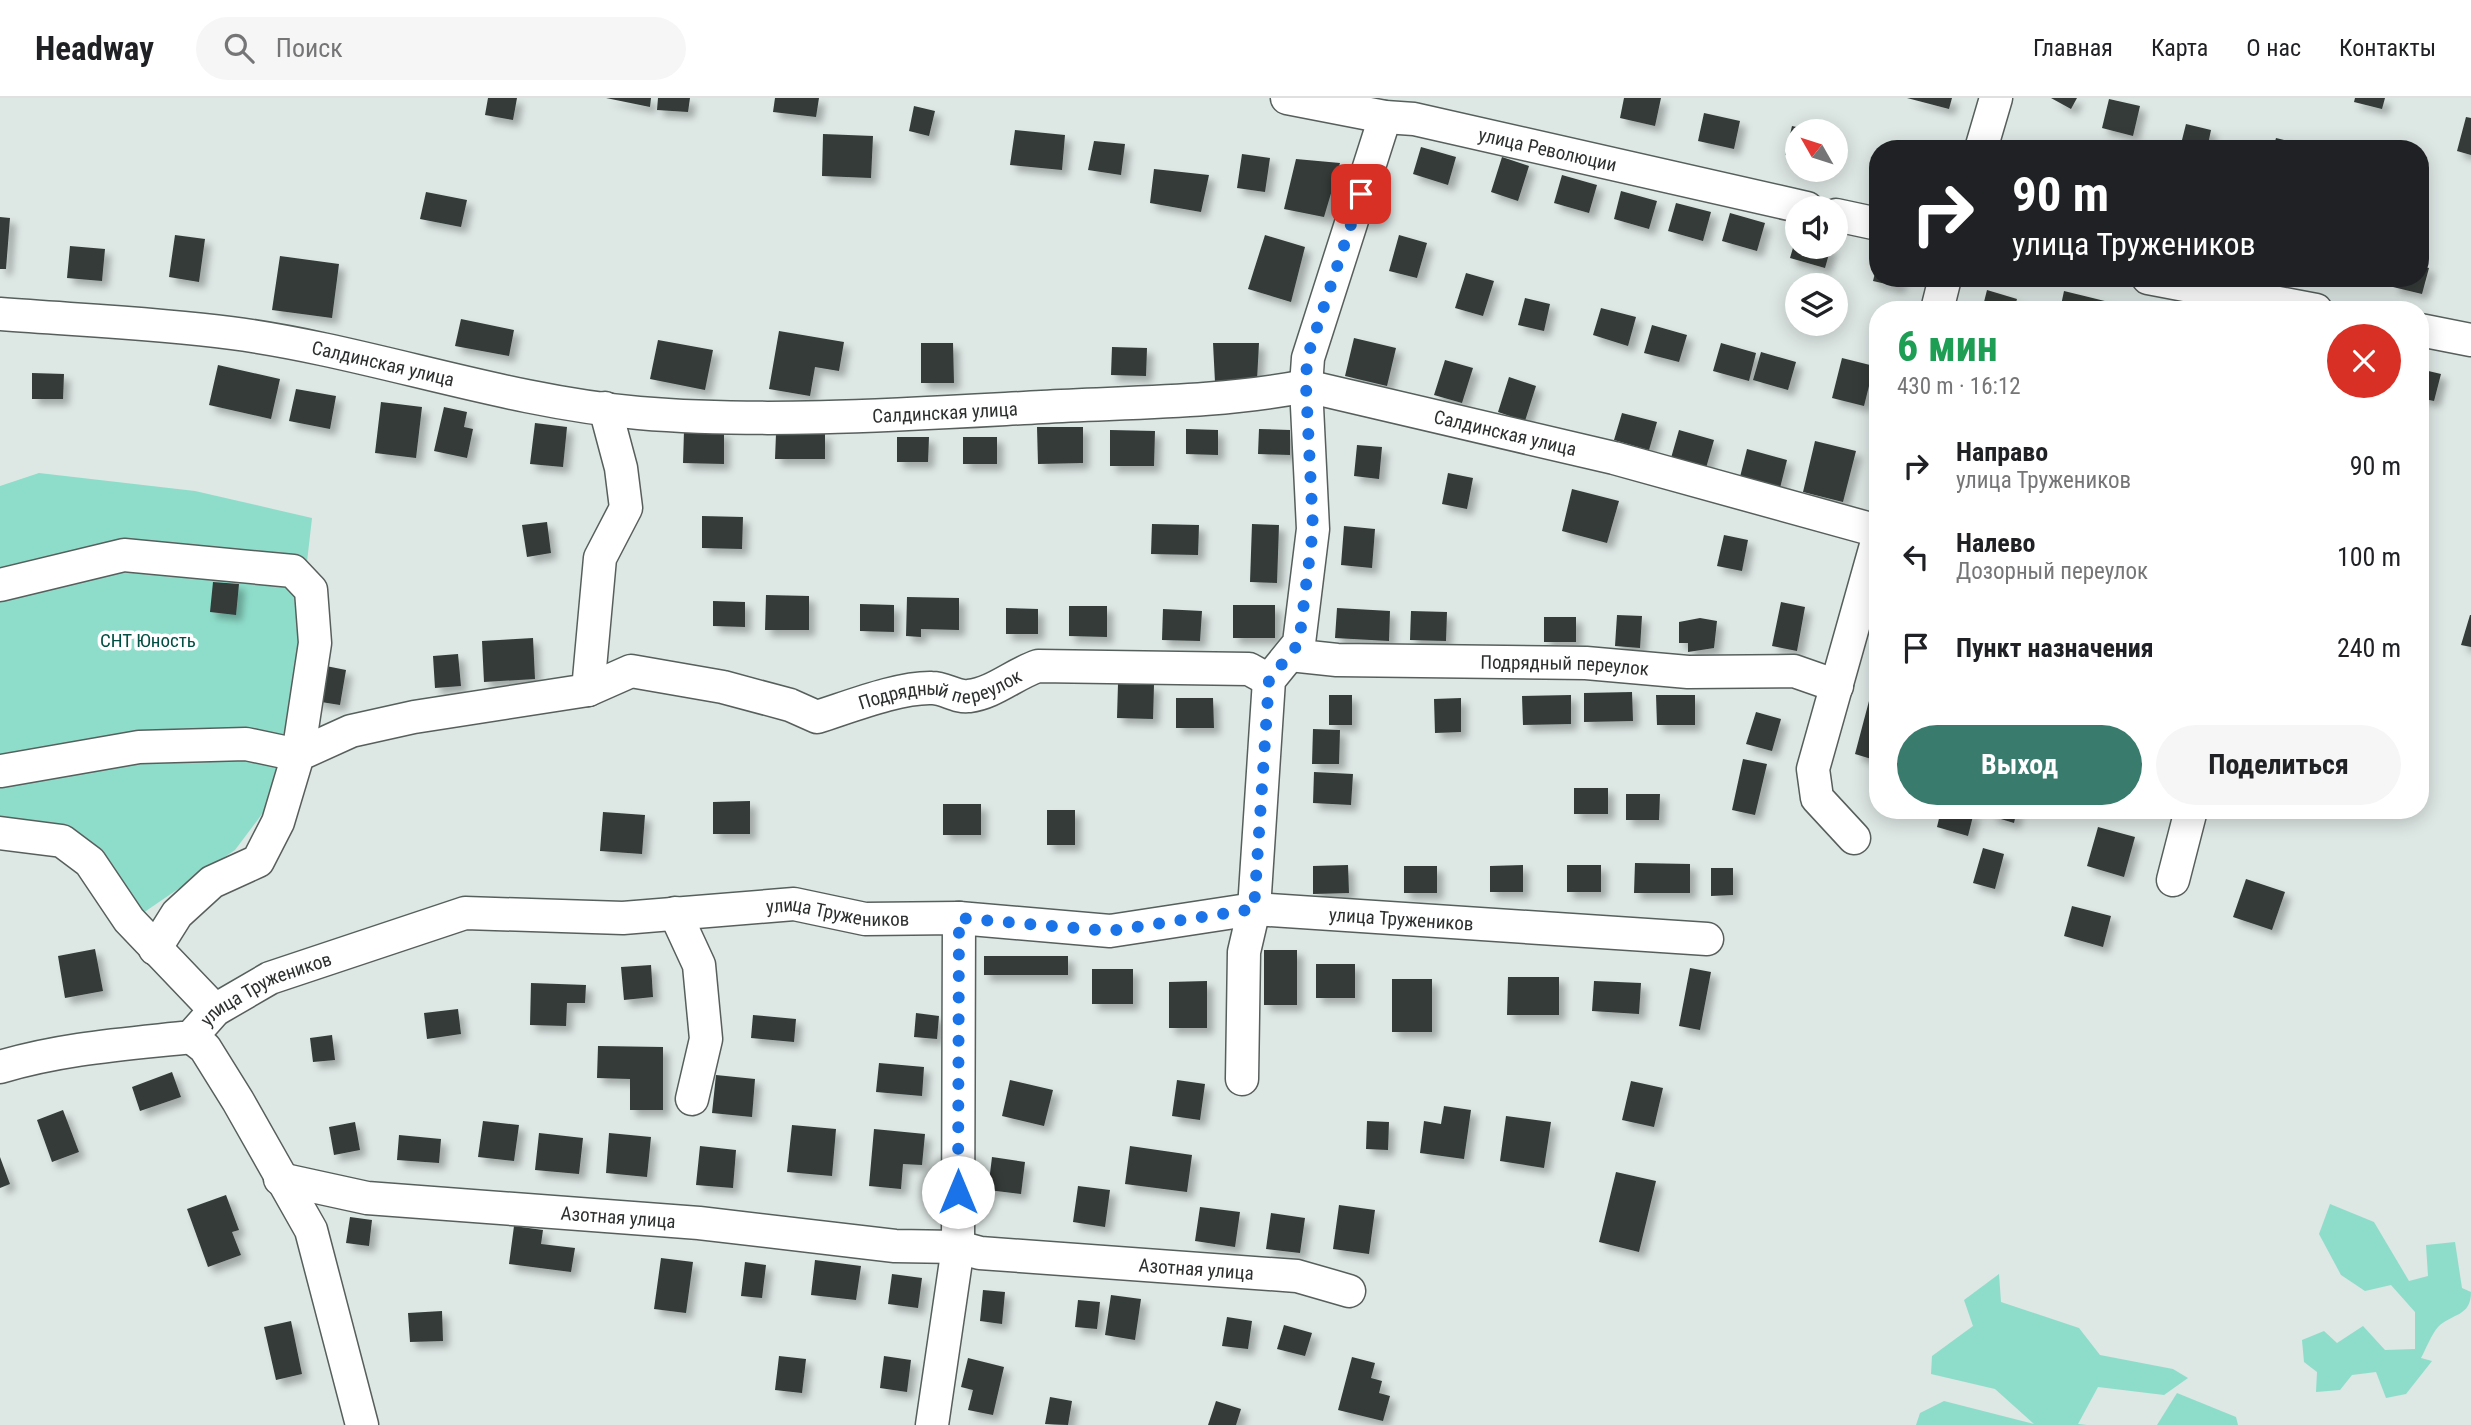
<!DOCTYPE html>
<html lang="ru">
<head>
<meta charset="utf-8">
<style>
  body { margin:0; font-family:"Roboto Condensed",sans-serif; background:#f6f6f6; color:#202124; height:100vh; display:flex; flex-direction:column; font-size:26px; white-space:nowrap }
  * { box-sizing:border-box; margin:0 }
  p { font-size:23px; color:#757577 }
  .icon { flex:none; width:38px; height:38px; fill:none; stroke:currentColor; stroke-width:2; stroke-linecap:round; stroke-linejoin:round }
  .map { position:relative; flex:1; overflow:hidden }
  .details { position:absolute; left:1869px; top:203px; width:560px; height:518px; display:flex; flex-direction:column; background:#fff; border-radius:28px; box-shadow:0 4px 18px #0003 }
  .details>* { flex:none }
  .guide { position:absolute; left:1869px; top:42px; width:560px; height:147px; border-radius:28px; box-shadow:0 4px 18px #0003; background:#202124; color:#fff; overflow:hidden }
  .needle { width:46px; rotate:309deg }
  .controls { position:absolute; left:1785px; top:21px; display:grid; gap:14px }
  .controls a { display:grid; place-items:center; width:63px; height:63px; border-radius:50%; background:#fff; box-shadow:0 4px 18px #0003; font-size:35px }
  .pin { position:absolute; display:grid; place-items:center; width:60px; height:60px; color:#fff; margin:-30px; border-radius:14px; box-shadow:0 4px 10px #0006 }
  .me { position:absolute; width:77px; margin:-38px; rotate:0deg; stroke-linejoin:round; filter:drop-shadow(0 0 5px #0008) }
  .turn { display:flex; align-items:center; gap:24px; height:147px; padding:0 28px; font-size:32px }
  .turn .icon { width:91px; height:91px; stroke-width:2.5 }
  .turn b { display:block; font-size:49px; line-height:60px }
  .round { display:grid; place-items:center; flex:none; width:74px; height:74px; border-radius:37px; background:#f6f6f6 }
  .head { display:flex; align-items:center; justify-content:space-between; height:119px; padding:0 28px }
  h1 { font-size:42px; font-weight:700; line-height:52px; color:#1e9e55 }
  .primary-button { display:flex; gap:14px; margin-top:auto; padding:14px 28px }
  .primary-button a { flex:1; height:80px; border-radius:42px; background:#397b6d; color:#fff; font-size:28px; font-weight:700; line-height:80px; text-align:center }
  .primary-button a+a { background:#f6f6f6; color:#202124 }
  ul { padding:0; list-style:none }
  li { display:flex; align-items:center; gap:21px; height:91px; padding:0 28px }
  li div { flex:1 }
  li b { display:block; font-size:26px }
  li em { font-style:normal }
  header { display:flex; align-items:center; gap:42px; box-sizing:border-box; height:98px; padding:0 35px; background:#fff; border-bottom:2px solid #e0e0e0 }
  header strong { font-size:33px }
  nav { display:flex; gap:38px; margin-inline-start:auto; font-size:24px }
  .search { width:490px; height:63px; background:#f6f6f6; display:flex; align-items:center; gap:18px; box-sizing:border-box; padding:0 24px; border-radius:38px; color:#757577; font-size:26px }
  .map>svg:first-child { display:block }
  .green { fill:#8eddca }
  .building { fill:#343b39; filter:url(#shadow) }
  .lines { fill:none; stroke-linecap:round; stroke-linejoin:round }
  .minor-casing { stroke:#575f5d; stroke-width:35 }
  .minor { stroke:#fff; stroke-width:32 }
  .route { stroke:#1a73e8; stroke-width:12; stroke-dasharray:0 21.6 }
  .labels { text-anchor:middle; stroke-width:7; stroke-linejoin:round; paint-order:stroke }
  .street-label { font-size:19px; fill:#2d302f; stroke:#fff }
  .park-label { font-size:19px; fill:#024e42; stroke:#fff }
</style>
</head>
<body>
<header>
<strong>Headway</strong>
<div class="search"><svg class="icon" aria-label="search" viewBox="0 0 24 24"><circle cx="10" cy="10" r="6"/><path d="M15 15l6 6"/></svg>Поиск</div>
<nav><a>Главная</a><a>Карта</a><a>О нас</a><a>Контакты</a></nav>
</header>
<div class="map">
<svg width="2471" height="1327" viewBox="0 0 2471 1327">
  <defs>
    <filter id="shadow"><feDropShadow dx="6" dy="6" stdDeviation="3.5" flood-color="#0004"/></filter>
  </defs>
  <rect width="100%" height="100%" fill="#dde7e4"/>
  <path class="green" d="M39,375L195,393L312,420L291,604L271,704L235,752L143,815L84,741L0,723V388Z
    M2330,1106L2374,1124L2409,1183L2428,1178L2426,1147L2455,1144L2462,1190L2471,1194C2471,1219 2452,1215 2438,1229C2431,1237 2426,1251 2421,1260L2432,1263L2406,1296L2386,1300L2376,1274L2352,1277L2340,1292L2316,1294L2317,1274L2304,1264L2302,1242L2324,1233L2337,1245L2363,1228L2385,1252L2415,1251V1214L2391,1187L2365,1193L2341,1177L2319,1136Z
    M1999,1176L2001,1204L2079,1230L2100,1257L2173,1271L2188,1280L2164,1297L2098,1289L2078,1326L2087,1327H1916L1920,1315L1944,1303L2034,1326L1995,1291L1931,1276L1932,1258L1973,1228L1964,1202Z
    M2177,1295L2236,1319L2238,1327H2157Z"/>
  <path class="building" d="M488,0H517L513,22L485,17Z
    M606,0H651L650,9Z
    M658,0H690L688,14L657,12Z
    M775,0H819L816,19L773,14Z
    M1624,0H1661L1655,28L1620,20Z
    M1907,0H1952L1949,11Z
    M2051,0H2077L2071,11Z
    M2355,0H2385L2382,11L2354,4Z
    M2109,1L2140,8L2133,38L2102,30Z
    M914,8L935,13L929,38L909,33Z
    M1704,15L1740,23L1734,51L1698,43Z
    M2466,19L2471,20V57L2457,53Z
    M2186,26L2211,32L2207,51L2180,50Z
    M1792,28L1810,32L1797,33V59L1785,57Z
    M1015,32L1065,37L1062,72L1010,67Z
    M823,36L873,38L871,80L822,78Z
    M2276,40L2296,45L2295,51H2273Z
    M1094,43L1125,46L1121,77L1088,72Z
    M1421,49L1456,59L1448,87L1413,76Z
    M1242,56L1270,60L1265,94L1237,90Z
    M1502,59L1529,68L1518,103L1491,94Z
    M1296,61L1340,65L1324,119L1284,111Z
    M1154,71L1209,77L1201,114L1150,105Z
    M1562,77L1597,87L1589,115L1554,105Z
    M1621,93L1657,103L1649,131L1614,121Z
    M426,94L467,102L461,129L420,121Z
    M1676,105L1711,114L1703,143L1668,133Z
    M1730,115L1765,125L1757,153L1722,143Z
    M0,119L10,120L6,171H0Z
    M1797,136V149H1831L1825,170L1790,160Z
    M175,137L205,141L199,184L169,179Z
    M1265,137L1305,149L1291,204L1248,191Z
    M1399,137L1427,145L1417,180L1389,173Z
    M70,148L105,151L102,183L67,180Z
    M280,158L339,166L332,220L272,212Z
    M1877,167L1878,180H1901L1899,189L1873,183Z
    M2420,168L2429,170L2422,196L2393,189L2395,180H2420Z
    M1466,175L1494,183L1483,218L1455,210Z
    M1987,192L2017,201L2014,212H1982Z
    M2064,193L2113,205L2112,212H2060Z
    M1525,200L1550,206L1544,233L1518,227Z
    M1601,210L1636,219L1628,248L1593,237Z
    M461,221L514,232L509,258L455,248Z
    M1652,227L1687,237L1679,264L1644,255Z
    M779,233L844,244L839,273L815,269L810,298L769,291Z
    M1354,240L1396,250L1387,288L1345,278Z
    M658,242L713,252L705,292L650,281Z
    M921,245H953L954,285H921Z
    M1213,245H1259L1257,282L1215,284Z
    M1721,245L1756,255L1749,283L1713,273Z
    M1112,249L1147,250L1146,278L1111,277Z
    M1761,254L1796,264L1788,292L1753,282Z
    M1842,260L1874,268L1864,308L1832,300Z
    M1445,262L1473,270L1462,305L1434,297Z
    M218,267L280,281L271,321L209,307Z
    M2420,271L2441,276L2434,303L2420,300Z
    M32,275L64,276L63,301H32Z
    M1509,279L1536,288L1525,323L1498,314Z
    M296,291L336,298L330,331L289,323Z
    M381,304L422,309L416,360L375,355Z
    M444,309L467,314L464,329L473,331L467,360L434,353Z
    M1622,315L1657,324L1649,352L1614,342Z
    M535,325L567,329L563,369L530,366Z
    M1037,329H1083V365L1038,366Z
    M1186,331L1218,332V357L1186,356Z
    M1259,331L1290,332V357L1258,356Z
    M1110,332L1155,333L1154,368H1110Z
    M1679,332L1714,342L1706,370L1671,360Z
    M684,333L724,334V366L683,365Z
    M776,336H825V361H775Z
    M897,339H929L928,364H897Z
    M963,339H997V366H963Z
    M1815,343L1856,353L1843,404L1803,394Z
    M1357,347L1382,349L1379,381L1354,378Z
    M1747,351L1787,362L1779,394L1739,383Z
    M1448,375L1473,380L1467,411L1442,406Z
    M1572,391L1619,403L1607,445L1562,433Z
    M702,418L743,419L742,451L702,450Z
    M547,424L551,455L527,459L522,427Z
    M1152,426L1199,427L1198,457L1151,456Z
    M1252,426L1279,427L1277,485L1250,484Z
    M1344,428L1375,431L1372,470L1341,467Z
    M1724,437L1748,442L1742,473L1717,468Z
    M213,484L239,486L236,517L210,514Z
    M766,497L809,498V532H765Z
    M907,499L959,500V532L921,531V539L906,538Z
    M713,503L745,504V529L713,528Z
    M1781,504L1805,509L1797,553L1772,548Z
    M860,506L894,507V534L860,533Z
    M1233,507H1275V540H1233Z
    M1069,508H1107V539L1069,538Z
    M1006,510L1038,511V536H1006Z
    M1337,510L1390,513L1389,543L1335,540Z
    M1163,511L1202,513L1200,543L1162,542Z
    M1411,513L1447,514L1446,543L1410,542Z
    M1617,517L1642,518L1640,550L1615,548Z
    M2470,517H2471V549L2461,547Z
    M1544,519H1576V544H1544Z
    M1700,520L1717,523L1714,550L1688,554V545H1679V524Z
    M533,540L535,581L484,584L482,543Z
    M458,556L461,588L435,590L433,558Z
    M321,567L346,572L340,607L315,603Z
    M1118,586L1154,587L1153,621L1117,620Z
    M1632,594L1633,623L1584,624V595Z
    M1329,597H1352V627H1329Z
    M1571,597V626L1523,627L1522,598Z
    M1656,597H1695V627H1657Z
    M1176,600H1213L1214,630H1176Z
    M1461,600V634L1435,635L1434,601Z
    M1869,603L1878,606V663L1855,656Z
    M1756,614L1781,621L1772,653L1746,646Z
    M1313,631L1340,632L1339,666H1312Z
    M1743,661L1767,666L1755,717L1732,712Z
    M1314,674L1353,676L1351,707L1313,705Z
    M1574,690H1608V716H1574Z
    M1626,696H1660L1659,722H1626Z
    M750,703V736H713V704Z
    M943,706H981V737H943Z
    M1047,712H1075V747H1047Z
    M1941,712L1974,714L1968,738L1937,729Z
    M1992,712H2017L2014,725L1991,718Z
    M603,714L645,717L642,756L600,753Z
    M2098,729L2135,739L2124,779L2087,768Z
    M1983,750L2004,756L1995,791L1973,785Z
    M1635,765L1690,766V795H1634Z
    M1348,767L1349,795L1313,796V768Z
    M1523,767V794H1490V768Z
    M1567,767H1601V794H1567Z
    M1404,768H1437V795H1404Z
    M1711,770H1733V797L1711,798Z
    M2246,781L2285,794L2272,832L2233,819Z
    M2072,808L2111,818L2103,849L2064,838Z
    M95,851L103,893L65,900L58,858Z
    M1264,852H1297V907H1264Z
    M984,858H1068V877H984Z
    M1316,866H1355V900H1316Z
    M651,867L653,899L624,902L621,869Z
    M1690,870L1711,874L1700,932L1679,928Z
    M1092,871H1133V906H1092Z
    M1508,879H1559V917H1507Z
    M1392,881H1432V934H1392Z
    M1207,883V930H1169V884Z
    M1594,883L1641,885L1639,916L1592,913Z
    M531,885L586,887L585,905H567L566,928L530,927Z
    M458,911L461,936L427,941L424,915Z
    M916,915L939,918L937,941L914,939Z
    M753,917L796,921L794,944L751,940Z
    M332,937L335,962L313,964L310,940Z
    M598,948L663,949V1012H630V981L597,980Z
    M879,965L924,969L922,998L876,994Z
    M172,974L181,999L140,1013L132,989Z
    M716,977L755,981L752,1019L712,1015Z
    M1010,982L1053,992L1044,1028L1002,1018Z
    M1177,982L1205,986L1200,1022L1172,1018Z
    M1631,983L1663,990L1654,1029L1622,1022Z
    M1444,1008L1471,1012L1464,1061L1420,1055L1424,1023L1441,1026Z
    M63,1012L79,1054L52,1064L37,1022Z
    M1506,1018L1551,1024L1544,1070L1500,1063Z
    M483,1023L519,1027L514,1063L478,1059Z
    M1367,1023L1389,1024L1388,1052L1366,1051Z
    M355,1024L360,1052L334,1057L329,1029Z
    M792,1027L836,1031L832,1078L787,1074Z
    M874,1031L925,1036L922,1067L903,1066L901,1091L869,1088Z
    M539,1035L583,1040L579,1076L535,1072Z
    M609,1035L651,1039L647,1079L606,1075Z
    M399,1037L441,1041L439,1065L397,1062Z
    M700,1048L736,1052L733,1090L696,1087Z
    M1130,1048L1192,1057L1187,1094L1125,1086Z
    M0,1059L10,1086L0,1090Z
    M992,1059L1025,1064L1021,1096L988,1092Z
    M1616,1074L1656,1083L1639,1154L1599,1144Z
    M1078,1088L1110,1092L1105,1129L1073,1124Z
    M226,1097L239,1132L232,1134L241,1157L208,1169L187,1111Z
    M1339,1107L1375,1112L1369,1156L1333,1151Z
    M1200,1109L1240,1114L1235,1149L1195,1143Z
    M1271,1115L1305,1120L1300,1155L1266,1151Z
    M350,1119L372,1122L369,1148L346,1145Z
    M514,1128L543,1132L541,1146L575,1150L571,1174L509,1166Z
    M661,1160L693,1164L686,1215L654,1211Z
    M815,1162L861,1168L856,1202L811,1197Z
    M745,1164L766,1167L762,1200L741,1198Z
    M892,1176L922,1180L918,1210L888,1206Z
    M983,1192L1005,1194L1002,1226L980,1223Z
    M1111,1197L1141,1201L1135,1242L1105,1237Z
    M1078,1202L1100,1204L1097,1231L1075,1229Z
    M442,1213L443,1243L410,1244L408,1215Z
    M1227,1219L1252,1223L1248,1251L1222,1248Z
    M291,1223L302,1276L276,1282L264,1229Z
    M1284,1227L1312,1235L1305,1258L1277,1251Z
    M779,1258L806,1261L802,1295L775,1292Z
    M884,1258L911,1262L907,1294L880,1290Z
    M1352,1259L1375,1265L1371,1280L1382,1283L1379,1295L1390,1298L1383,1323L1338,1312Z
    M968,1260L1004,1269L993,1317L968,1312L973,1292L961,1289Z
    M1050,1299L1072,1303L1068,1327L1045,1326Z
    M1216,1303L1241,1311L1236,1327H1208Z"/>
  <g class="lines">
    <defs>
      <g id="minor">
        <path id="s1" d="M1287,0L1385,19L1414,21L1807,110"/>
        <path d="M1981,51L1996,0"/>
        <path d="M1836,117L1878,126"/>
        <path d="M2148,180L2316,212"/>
        <path d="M1937,212L1945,180"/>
        <path id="s2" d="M0,216C77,222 155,225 231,235C368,253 501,303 639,315C767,326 913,316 1042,309C1130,304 1219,305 1306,288L1614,360L1878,433"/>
        <path d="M2420,232L2471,242"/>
        <path d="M0,487L124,457L293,473L311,492L315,545L298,657L246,646L139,649L1,673"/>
        <path id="s3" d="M1290,557L1337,562L1586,565L1688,574L1794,573L1837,588"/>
        <path id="s4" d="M588,592L631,573L723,589L790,607L817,619C849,609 899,589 932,590C945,590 957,600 969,598C994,595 1014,576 1038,568L1249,571L1269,582"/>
        <path d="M0,735L62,743L90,764L129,822L215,912"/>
        <path d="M1854,740L1817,700L1813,671L1878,440"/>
        <path d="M2173,782L2191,712"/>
        <path d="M675,815L699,867L706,941L692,1001"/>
        <path d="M155,851L177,816L212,784L258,763L278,724L298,657L351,633L414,619L588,592L600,460L626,410L621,370L605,310"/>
        <path d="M191,939L205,950L238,1003L311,1132L362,1327"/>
        <path id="s5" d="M0,969C63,950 127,946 191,939L215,912L270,880L465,815L623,820L794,806L865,821L959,820L1110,833L1254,811L1707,841"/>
        <path d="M1242,981L1244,854L1254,811L1269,582L1299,545L1313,431L1306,288L1308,260L1385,19"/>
        <path id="s6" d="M280,1081L367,1100L699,1125L895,1148L958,1149L980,1155L1297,1178L1349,1193"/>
        <path d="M932,1327L958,1149L959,820"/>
      </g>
    </defs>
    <use href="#minor" class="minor-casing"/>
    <use href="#minor" class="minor"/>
  </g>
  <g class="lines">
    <path class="route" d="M958,1094L959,820L1110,833L1254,811L1269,582L1299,545L1313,431L1306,288L1307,260L1361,96"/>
  </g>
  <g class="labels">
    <g class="street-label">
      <text dy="7" stroke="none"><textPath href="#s1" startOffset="266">улица Революции</textPath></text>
      <text dy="7" stroke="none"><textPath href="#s2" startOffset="387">Салдинская улица</textPath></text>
      <text dy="7" stroke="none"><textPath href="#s2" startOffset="954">Салдинская улица</textPath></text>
      <text dy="7" stroke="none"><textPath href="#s2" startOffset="1521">Салдинская улица</textPath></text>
      <text dy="7" stroke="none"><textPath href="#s3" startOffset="275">Подрядный переулок</textPath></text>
      <text dy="7" stroke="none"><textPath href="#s4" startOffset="368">Подрядный переулок</textPath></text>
      <text dy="7" stroke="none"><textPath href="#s5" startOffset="873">улица Тружеников</textPath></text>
      <text dy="7" stroke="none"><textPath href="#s5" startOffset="1440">улица Тружеников</textPath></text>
      <text dy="7" stroke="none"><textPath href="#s5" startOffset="285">улица Тружеников</textPath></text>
      <text dy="7" stroke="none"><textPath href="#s6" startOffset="341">Азотная улица</textPath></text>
      <text dy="7" stroke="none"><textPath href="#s6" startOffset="922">Азотная улица</textPath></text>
    </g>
    <g class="park-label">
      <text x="148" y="549">СНТ Юность</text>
    </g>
  </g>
</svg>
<div class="controls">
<a><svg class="needle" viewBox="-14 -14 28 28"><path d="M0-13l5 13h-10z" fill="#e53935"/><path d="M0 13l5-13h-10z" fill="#757577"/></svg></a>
<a><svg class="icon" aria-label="sound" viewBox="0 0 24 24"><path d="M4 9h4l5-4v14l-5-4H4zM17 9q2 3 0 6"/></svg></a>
<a><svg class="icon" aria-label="layers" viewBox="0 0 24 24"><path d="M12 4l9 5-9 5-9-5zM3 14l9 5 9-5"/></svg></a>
</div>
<div class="pin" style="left:1361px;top:96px;background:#d93025"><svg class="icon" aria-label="arrive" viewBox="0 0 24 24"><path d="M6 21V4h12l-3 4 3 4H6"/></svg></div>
<svg class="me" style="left:958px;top:1094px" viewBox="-20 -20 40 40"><circle r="19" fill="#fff"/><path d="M0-13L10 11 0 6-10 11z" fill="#1a73e8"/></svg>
<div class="guide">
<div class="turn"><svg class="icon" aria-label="right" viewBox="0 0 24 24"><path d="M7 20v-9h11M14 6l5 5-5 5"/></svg><div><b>90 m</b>улица Тружеников</div></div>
</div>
<section class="details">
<div class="head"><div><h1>6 мин</h1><p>430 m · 16:12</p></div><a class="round" style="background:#d93025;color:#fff"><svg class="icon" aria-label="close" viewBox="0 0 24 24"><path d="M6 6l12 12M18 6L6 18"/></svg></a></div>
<ul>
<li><svg class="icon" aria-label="right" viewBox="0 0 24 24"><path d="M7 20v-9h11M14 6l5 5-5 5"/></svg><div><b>Направо</b><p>улица Тружеников</p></div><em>90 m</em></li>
<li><svg class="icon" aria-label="left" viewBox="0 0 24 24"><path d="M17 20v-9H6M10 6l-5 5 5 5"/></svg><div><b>Налево</b><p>Дозорный переулок</p></div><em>100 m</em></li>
<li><svg class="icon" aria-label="arrive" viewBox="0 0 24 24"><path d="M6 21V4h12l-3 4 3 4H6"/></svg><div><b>Пункт назначения</b></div><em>240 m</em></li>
</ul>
<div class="primary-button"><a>Выход</a><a>Поделиться</a></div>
</section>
</div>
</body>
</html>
